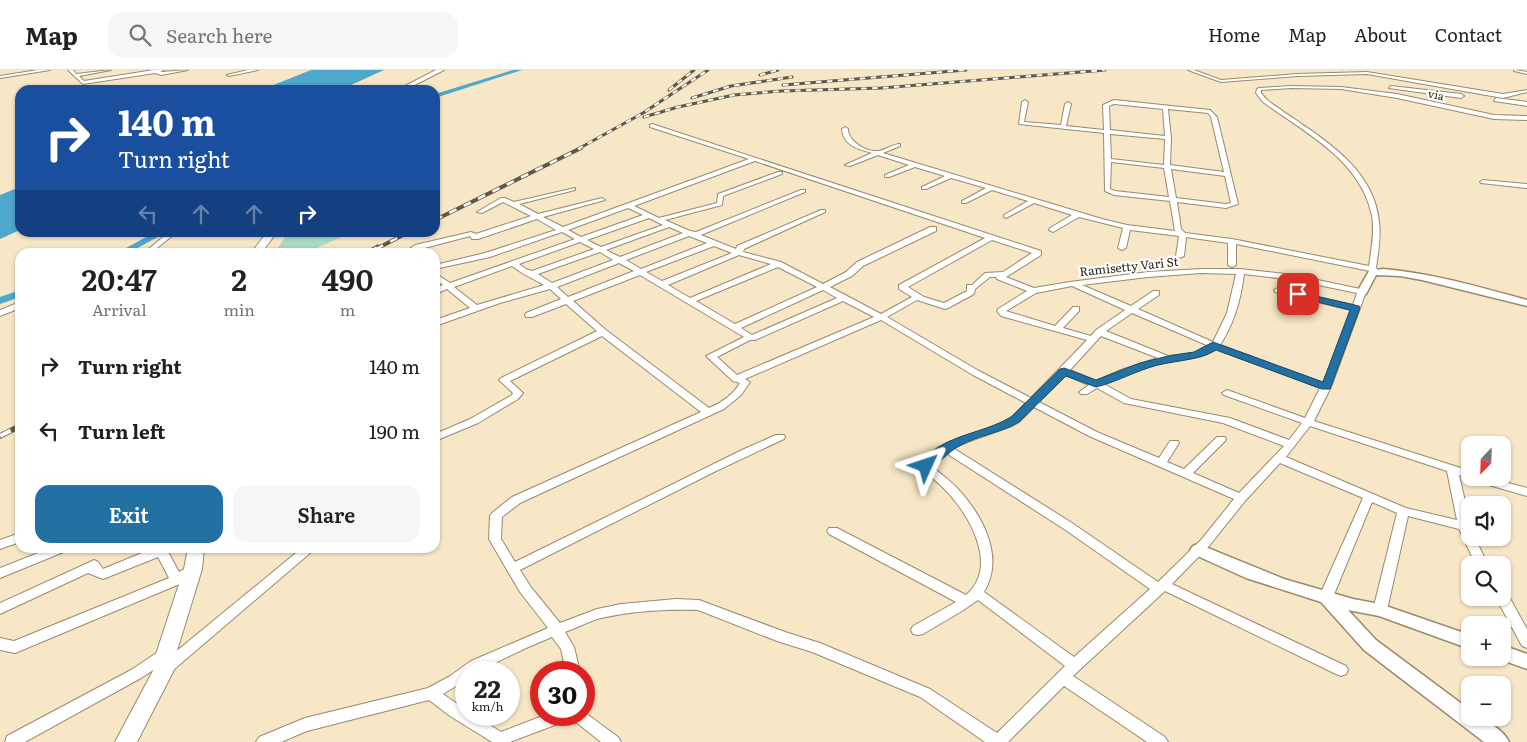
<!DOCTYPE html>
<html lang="en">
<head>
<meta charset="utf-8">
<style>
  body { margin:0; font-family:Literata,serif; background:#f6f6f6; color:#202124; height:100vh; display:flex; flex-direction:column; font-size:19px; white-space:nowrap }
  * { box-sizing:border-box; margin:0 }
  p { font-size:16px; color:#757577 }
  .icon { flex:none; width:28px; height:28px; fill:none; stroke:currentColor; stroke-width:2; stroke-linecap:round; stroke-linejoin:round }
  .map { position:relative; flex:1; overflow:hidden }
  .panel { position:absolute; left:15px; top:178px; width:425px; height:305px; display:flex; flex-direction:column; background:#fff; border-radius:15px; box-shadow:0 1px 4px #0004 }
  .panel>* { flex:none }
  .hud { position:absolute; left:15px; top:15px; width:425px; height:152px; border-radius:15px; box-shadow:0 1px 4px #0004; background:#1a4fa0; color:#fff; overflow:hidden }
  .needle { width:32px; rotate:203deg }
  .fabs { position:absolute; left:1461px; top:366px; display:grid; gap:10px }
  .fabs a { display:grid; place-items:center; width:50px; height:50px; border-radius:10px; background:#fff; box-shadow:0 1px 4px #0004; font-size:25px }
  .speed { position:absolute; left:455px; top:591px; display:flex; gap:10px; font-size:25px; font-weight:700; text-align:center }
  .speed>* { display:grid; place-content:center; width:65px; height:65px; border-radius:50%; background:#fff; box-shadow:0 1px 4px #0004; line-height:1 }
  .speed small { font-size:12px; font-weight:400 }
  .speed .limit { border:8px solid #d22; background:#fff; color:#111 }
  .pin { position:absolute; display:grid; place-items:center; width:42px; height:42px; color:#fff; margin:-21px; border-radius:10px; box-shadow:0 2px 8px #0006 }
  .me { position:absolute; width:55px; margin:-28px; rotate:48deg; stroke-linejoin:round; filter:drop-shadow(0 0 4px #0008) }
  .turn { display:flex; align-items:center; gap:18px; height:105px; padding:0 20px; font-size:22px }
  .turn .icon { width:65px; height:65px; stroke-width:2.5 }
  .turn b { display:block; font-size:35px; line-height:42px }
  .lanes { display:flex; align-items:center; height:48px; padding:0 20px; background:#0003; justify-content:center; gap:25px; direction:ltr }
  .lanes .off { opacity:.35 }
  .eta { display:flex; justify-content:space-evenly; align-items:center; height:85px; text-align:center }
  .eta b { font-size:30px; font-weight:600; line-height:35px }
  .action { display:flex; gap:10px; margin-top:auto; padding:10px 20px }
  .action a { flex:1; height:58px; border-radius:15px; background:#2371a3; color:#fff; font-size:20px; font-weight:600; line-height:58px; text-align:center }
  .action a+a { background:#f6f6f6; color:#202124 }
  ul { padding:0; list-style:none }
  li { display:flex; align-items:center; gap:15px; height:65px; padding:0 20px }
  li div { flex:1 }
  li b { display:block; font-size:19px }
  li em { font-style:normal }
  header { display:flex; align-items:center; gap:30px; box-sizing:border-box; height:70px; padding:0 25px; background:#fff; border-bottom:1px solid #e0e0e0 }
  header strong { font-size:24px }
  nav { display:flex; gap:28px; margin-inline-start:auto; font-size:18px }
  .search { width:350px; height:45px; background:#f6f6f6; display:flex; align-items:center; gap:12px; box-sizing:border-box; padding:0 18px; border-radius:15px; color:#757577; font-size:19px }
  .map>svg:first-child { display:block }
  .green { fill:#acdbbf }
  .water { fill:#4ea7cc }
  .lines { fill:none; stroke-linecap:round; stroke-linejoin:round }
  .canal { fill:#4ea7cc; fill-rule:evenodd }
  .minor-casing { stroke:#988a6b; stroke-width:2 }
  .tertiary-casing { stroke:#988a6b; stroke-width:3 }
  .secondary-casing { stroke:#988a6b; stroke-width:2 }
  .minor { fill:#fff; fill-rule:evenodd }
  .tertiary { fill:#fff; fill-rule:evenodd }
  .secondary { fill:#fff; fill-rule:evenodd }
  .rail-far3-casing { stroke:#615846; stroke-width:3 }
  .rail-far2-casing { stroke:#615846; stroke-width:4 }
  .rail-far1-casing { stroke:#615846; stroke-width:5 }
  .rail-casing { stroke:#615846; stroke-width:5.5 }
  .rail-far3 { stroke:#fff; stroke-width:2; stroke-dasharray:5.5; stroke-linecap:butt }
  .rail-far2 { stroke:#fff; stroke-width:2.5; stroke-dasharray:8; stroke-linecap:butt }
  .rail-far1 { stroke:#fff; stroke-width:3; stroke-dasharray:9; stroke-linecap:butt }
  .rail { stroke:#fff; stroke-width:4; stroke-dasharray:12; stroke-linecap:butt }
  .route { fill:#2371a3; stroke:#17496a }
  .labels { text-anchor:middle; stroke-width:4.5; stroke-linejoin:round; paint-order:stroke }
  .far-street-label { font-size:11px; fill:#292316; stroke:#fff }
  .street-label { font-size:12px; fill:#292316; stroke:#fff }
</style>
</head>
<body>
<header>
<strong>Map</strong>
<div class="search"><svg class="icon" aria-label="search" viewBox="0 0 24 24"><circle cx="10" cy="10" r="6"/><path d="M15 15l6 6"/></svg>Search here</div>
<nav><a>Home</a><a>Map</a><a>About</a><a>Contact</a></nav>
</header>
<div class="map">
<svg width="1527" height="672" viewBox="0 0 1527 672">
  <rect width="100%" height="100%" fill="#f7e7c6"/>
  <path class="green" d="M288,163V162L351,163L307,182H275Z"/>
  <path class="water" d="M311,0H384L340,20H261Z
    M20,117V160L0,169V125Z"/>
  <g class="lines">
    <path class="canal" d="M513,0H522L435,28V24Z
      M155,162H167L130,182H119Z
      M20,220V227L0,234V227Z"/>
    <defs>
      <path id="minor" d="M38,0H50L0,8V6Z
        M68,0H73L76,4L111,0L79,6L84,11L154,0H164L160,2H162L188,0L161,5L155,3L83,14Z
        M248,0H258L229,6L227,5Z
        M1188,0H1194L1221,10L1297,4L1367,2L1503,24L1527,20V22L1503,28L1367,4L1297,6L1221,12Z
        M1514,0L1527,2V4L1514,1Z
        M1291,16L1341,17L1397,24L1494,45L1527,46V50L1494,49L1397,28L1341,19L1291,18L1261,20V23L1267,30C1310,62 1374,92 1379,152C1381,168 1378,183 1376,198L1379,201L1375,203L1370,201L1236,174V195L1232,197L1228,195V173L1186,167L1184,186L1180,188L1176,186L1179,166L1130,160L1126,178L1122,180L1118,178L1123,158L1079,147L1053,162L1049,160L1050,158L1072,145L1034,133L1006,148L1004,147V145L1028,131L992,120L966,133H962V131L986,118L951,108L926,119H922V117L945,106L915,97L889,107H885V105L909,95L878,85L850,96L845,95L872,83C859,79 843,76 842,59L845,57L848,59C848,71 866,82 877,81C885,81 892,74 900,74V76L883,83L1102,149L1127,155L1175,161L1170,131L1114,125L1105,121L1104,63L1019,54L1022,32L1025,30L1028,32L1024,52L1061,55L1065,34L1068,32L1071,34L1066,56L1104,60L1103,35L1114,30L1210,40L1217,47L1238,134L1226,138L1177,132L1181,159L1185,163L1232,169L1369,196C1371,180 1375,162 1372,146C1361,90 1305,63 1263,32L1256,23L1257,19L1259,18ZM1114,34L1163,39L1165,66L1110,60L1109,36ZM1168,39L1208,43L1211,47L1224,102L1170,95L1171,68ZM1110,64L1165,69L1164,95L1111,89ZM1111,92L1164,98L1169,127L1115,121L1110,119ZM1171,99L1225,106L1231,133L1226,134L1176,128Z
        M1391,16L1461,24L1464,26L1461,28L1389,18Z
        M1496,28L1527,32V36L1494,31Z
        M652,54L1041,181V185L1006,207L1034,218L1070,212L1148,202L1201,199H1240L1294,205L1365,220L1366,222L1331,317L1314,351L1470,401V408H1490L1527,418V426L1475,411L1474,408L1470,409L1459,405L1470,453V468H1475L1488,495H1476L1459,459L1408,446L1387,540L1385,544L1380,545L1375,544L1373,540L1397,443L1372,432L1333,527L1331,531L1326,532L1321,531L1319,527L1363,428L1280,393L1245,431L1209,476L1172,514L1346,596L1348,600L1346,604L1341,606L1336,604L1165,521L1073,606L1165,667L1168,672H1147L1064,616L1008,672H985L920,627L812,582L777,571L698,540C666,539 632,541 601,548C589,551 577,558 565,562L574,577L580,602H566L561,579L552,567L526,578L476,602H466V610L443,624L466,640V645H474L501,662L545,645H584V642L618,667L621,672H601L577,653L568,650L510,672H492L450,646L429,630L307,661L281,672H256L259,667L305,648L428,618L450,606L471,591L548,558L520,522L489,469L490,446L492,443L512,427L701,342L602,266L510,311L523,323L518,329L478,353L435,371V364L470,349L512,325L513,323L499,310L501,308L597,261L566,234L532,247H526L525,245L526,243L561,229L550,219L500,233L435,256V250L470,238L447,219L440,222L438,226H435V218L443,215L435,209V203L450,213L575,169L562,162L490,187L435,199V195L485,183L556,160L537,149L478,169H472L470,166L421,179L414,182H405L415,175L471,162L476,164L531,146L503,132L482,143L477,142L501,128H505L514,132L575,118V120L519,134L538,144L602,128L605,130L543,147L563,157L749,89L650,57V55ZM755,91L985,168L899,215V219L912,227L881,244L830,217L852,206L863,196L936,161V157H930L857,192L846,202L823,214L781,192L743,182L744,179L825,142V140H821L737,176L736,179L701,165L805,122V120H801L696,162L690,161L665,150L722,135L723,126L782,104V102H778L718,124L717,133L659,148L634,136ZM628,138L643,145L581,167L568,160ZM649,148L663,155L601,177L587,170ZM669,157L683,163L620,187L606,180ZM689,166L707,173L641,199L626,190ZM992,170L1032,183L1003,202L985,203L972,215H967V221L944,233L924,227L908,217ZM580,172L594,179L532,201L526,199L519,194ZM714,176L732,183L662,211L646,202ZM600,182L613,190L552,213L538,204ZM739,185L771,194L690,228L668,215ZM619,193L634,201L568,227L557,217ZM512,196C522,204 534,209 544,215L477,235L454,217ZM778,197L817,217L735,254L696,231ZM1201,203L1236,204L1227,243L1213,272L1138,239L1159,225V221H1153L1131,236L1082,215L1148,207ZM1244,204L1294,210L1357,223L1353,235L1278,218L1274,220L1275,222L1351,240L1323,313L1220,275C1234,254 1241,229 1244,204ZM640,205L744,267L706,286L733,311L740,313C733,325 721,333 709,338L606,260L573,231ZM990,207H996L997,209L1027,221L998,239L997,241L1001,246L1087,270L1031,328L979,301L887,247L917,230L945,239L948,238L974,224L975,219ZM1072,216L1125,240L1096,260L1091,266L1063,258L1079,241V237H1073L1055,256L1006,241L1036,223ZM823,220L837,228L752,265L741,258ZM843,231L874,247L737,305L717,287L750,270H755ZM1132,243L1209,276L1195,283L1168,286L1106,261ZM881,250L973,305L1026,333C1021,338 1016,345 1009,349C981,366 942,365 921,393L922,398C931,408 942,415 950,425C972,450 998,498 966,525L837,458H829L827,461L829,464L956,532L913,556L911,560L913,564L918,565L923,564L962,541L978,530L1065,596L997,663L930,619L820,573L785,562L699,530L676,529L621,534L597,539L560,553L530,516L520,500L716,401L784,369L785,367L784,365H776L742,380L515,492L501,469L502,447L520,433L724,339L741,325L750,312L745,309ZM1101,266L1158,288L1121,300L1096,311L1070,300ZM1216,279L1320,318L1305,348L1230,321L1227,320L1222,323L1224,325L1302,353L1289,370L1230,348L1131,329L1104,314C1124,304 1146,296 1167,292C1183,288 1202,290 1216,279ZM1065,305L1089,315L1079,322L1081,324H1087L1097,318L1124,333L1223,353L1284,376L1239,423L1193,403L1225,371L1226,369L1225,367H1217L1184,399L1167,392L1179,373L1178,371H1170L1159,388L1097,362L1039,332ZM1034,337L1089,366L1234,429L1201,470L1158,512L1072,453L953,378L970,371L1012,356L1019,352ZM1310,356L1447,401L1457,450L1406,438L1286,387ZM946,383L1064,459L1150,519L1074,587L984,522C1005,487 983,446 958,419C950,410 940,404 931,395Z
        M1483,110L1527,114V118L1481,113L1480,112Z
        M169,162H177L152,182H145Z
        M20,232V238L0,246V240Z
        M20,463V472L0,479V470Z
        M51,478H68L66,481L0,508V498Z
        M154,478H166L179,502L192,495L196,497L198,500L196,503L182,513L20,581L15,583L0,580V568L14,571L169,508L158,487L103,509L88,503L0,544V533L90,492L94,490L98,492L103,499Z
        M302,478H316L172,601L167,603L162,601L160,597L161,595L141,608L25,672H5L7,666L131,600L161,580L166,578L171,580L173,584Z
        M1502,522L1507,523L1527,559V578L1522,576L1496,528H1502Z"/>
      <path id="tertiary" d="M1383,199C1432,203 1479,217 1527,230V236L1422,210L1400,206L1376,205L1366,224H1358L1357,222L1369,201Z
        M1198,474L1284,509L1353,529L1380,534L1470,565V579L1379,546L1348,540L1376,570L1470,640V648C1484,648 1503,659 1509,672H1484L1364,580L1321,532L1246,508L1193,484L1190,480L1193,476Z
        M1502,575L1527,584V599L1497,588H1502Z"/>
      <path id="secondary" d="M436,0H444L405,20H397Z
        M267,162H277L262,182H252Z
        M188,478H204L202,499L176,584L175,598L137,672H115L155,597L156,584L184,499Z"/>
    </defs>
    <use href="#minor" class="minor-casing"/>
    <use href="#tertiary" class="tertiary-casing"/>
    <use href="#secondary" class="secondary-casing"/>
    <use href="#minor" class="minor"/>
    <use href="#tertiary" class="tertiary"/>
    <use href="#secondary" class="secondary"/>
    <defs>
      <path id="rail-far3" d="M760,5L778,0
        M783,15L966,0
        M669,20L694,0
        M692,28L731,16L792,7
        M644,47L678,37L734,25L781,21L881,18L1105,0
        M578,79L643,43L708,0"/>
      <path id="rail-far2" d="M435,150L581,78
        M376,179L409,162"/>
      <path id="rail-far1" d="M369,182L378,177"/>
      <path id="rail" d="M0,366L20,356"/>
    </defs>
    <use href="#rail-far3" class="rail-far3-casing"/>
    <use href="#rail-far2" class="rail-far2-casing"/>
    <use href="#rail-far1" class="rail-far1-casing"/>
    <use href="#rail" class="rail-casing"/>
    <use href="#rail-far3" class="rail-far3"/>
    <use href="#rail-far2" class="rail-far2"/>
    <use href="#rail-far1" class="rail-far1"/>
    <use href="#rail" class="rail"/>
  </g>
  <path class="route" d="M1298,222L1359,236L1360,238L1330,319H1322L1216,280C1196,292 1170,290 1148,298C1130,304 1113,313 1096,317L1066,306L1019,352C1001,363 979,365 961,375C948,381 938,396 926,400L919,396C941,364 981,365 1011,347L1060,299L1064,298L1096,310L1140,293L1168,286L1194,282L1213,272L1323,312L1350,240L1294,226L1293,224Z"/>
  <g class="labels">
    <g class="far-street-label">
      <text transform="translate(1436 25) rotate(12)" y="4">via</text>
    </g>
    <g class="street-label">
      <text transform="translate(1129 197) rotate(-6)" y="4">Ramisetty Vari St</text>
    </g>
  </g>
</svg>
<div class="fabs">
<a><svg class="needle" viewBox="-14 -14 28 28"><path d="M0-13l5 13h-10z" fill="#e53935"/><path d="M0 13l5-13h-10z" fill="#757577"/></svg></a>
<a><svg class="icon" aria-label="sound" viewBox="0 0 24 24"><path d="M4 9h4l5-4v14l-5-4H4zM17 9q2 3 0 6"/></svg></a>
<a><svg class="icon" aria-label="search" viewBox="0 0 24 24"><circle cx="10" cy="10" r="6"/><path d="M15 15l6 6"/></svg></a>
<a>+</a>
<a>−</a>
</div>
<div class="speed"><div>22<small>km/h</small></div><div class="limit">30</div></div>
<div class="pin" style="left:1298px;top:224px;background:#d93025"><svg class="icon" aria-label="arrive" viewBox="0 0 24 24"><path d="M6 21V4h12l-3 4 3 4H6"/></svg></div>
<svg class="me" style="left:926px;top:396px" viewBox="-20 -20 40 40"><path d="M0-17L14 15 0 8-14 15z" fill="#2371a3" stroke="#fff" stroke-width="4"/></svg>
<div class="hud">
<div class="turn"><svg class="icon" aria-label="right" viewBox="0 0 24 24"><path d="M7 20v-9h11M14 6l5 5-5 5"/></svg><div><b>140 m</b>Turn right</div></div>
<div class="lanes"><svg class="icon off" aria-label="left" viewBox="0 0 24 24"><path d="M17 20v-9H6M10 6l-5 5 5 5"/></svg><svg class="icon off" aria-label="ahead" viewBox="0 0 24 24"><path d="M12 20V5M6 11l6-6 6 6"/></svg><svg class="icon off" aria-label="ahead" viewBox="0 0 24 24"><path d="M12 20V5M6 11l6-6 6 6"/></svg><svg class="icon" aria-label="right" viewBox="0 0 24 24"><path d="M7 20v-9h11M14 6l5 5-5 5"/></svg></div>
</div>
<section class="panel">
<div class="eta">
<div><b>20:47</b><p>Arrival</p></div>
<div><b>2</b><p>min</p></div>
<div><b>490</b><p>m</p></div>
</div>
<ul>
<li><svg class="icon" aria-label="right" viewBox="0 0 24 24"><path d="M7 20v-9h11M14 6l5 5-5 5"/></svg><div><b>Turn right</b></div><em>140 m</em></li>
<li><svg class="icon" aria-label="left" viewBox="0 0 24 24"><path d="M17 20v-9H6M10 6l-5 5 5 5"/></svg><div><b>Turn left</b></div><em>190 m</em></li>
</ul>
<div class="action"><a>Exit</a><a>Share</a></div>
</section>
</div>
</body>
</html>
